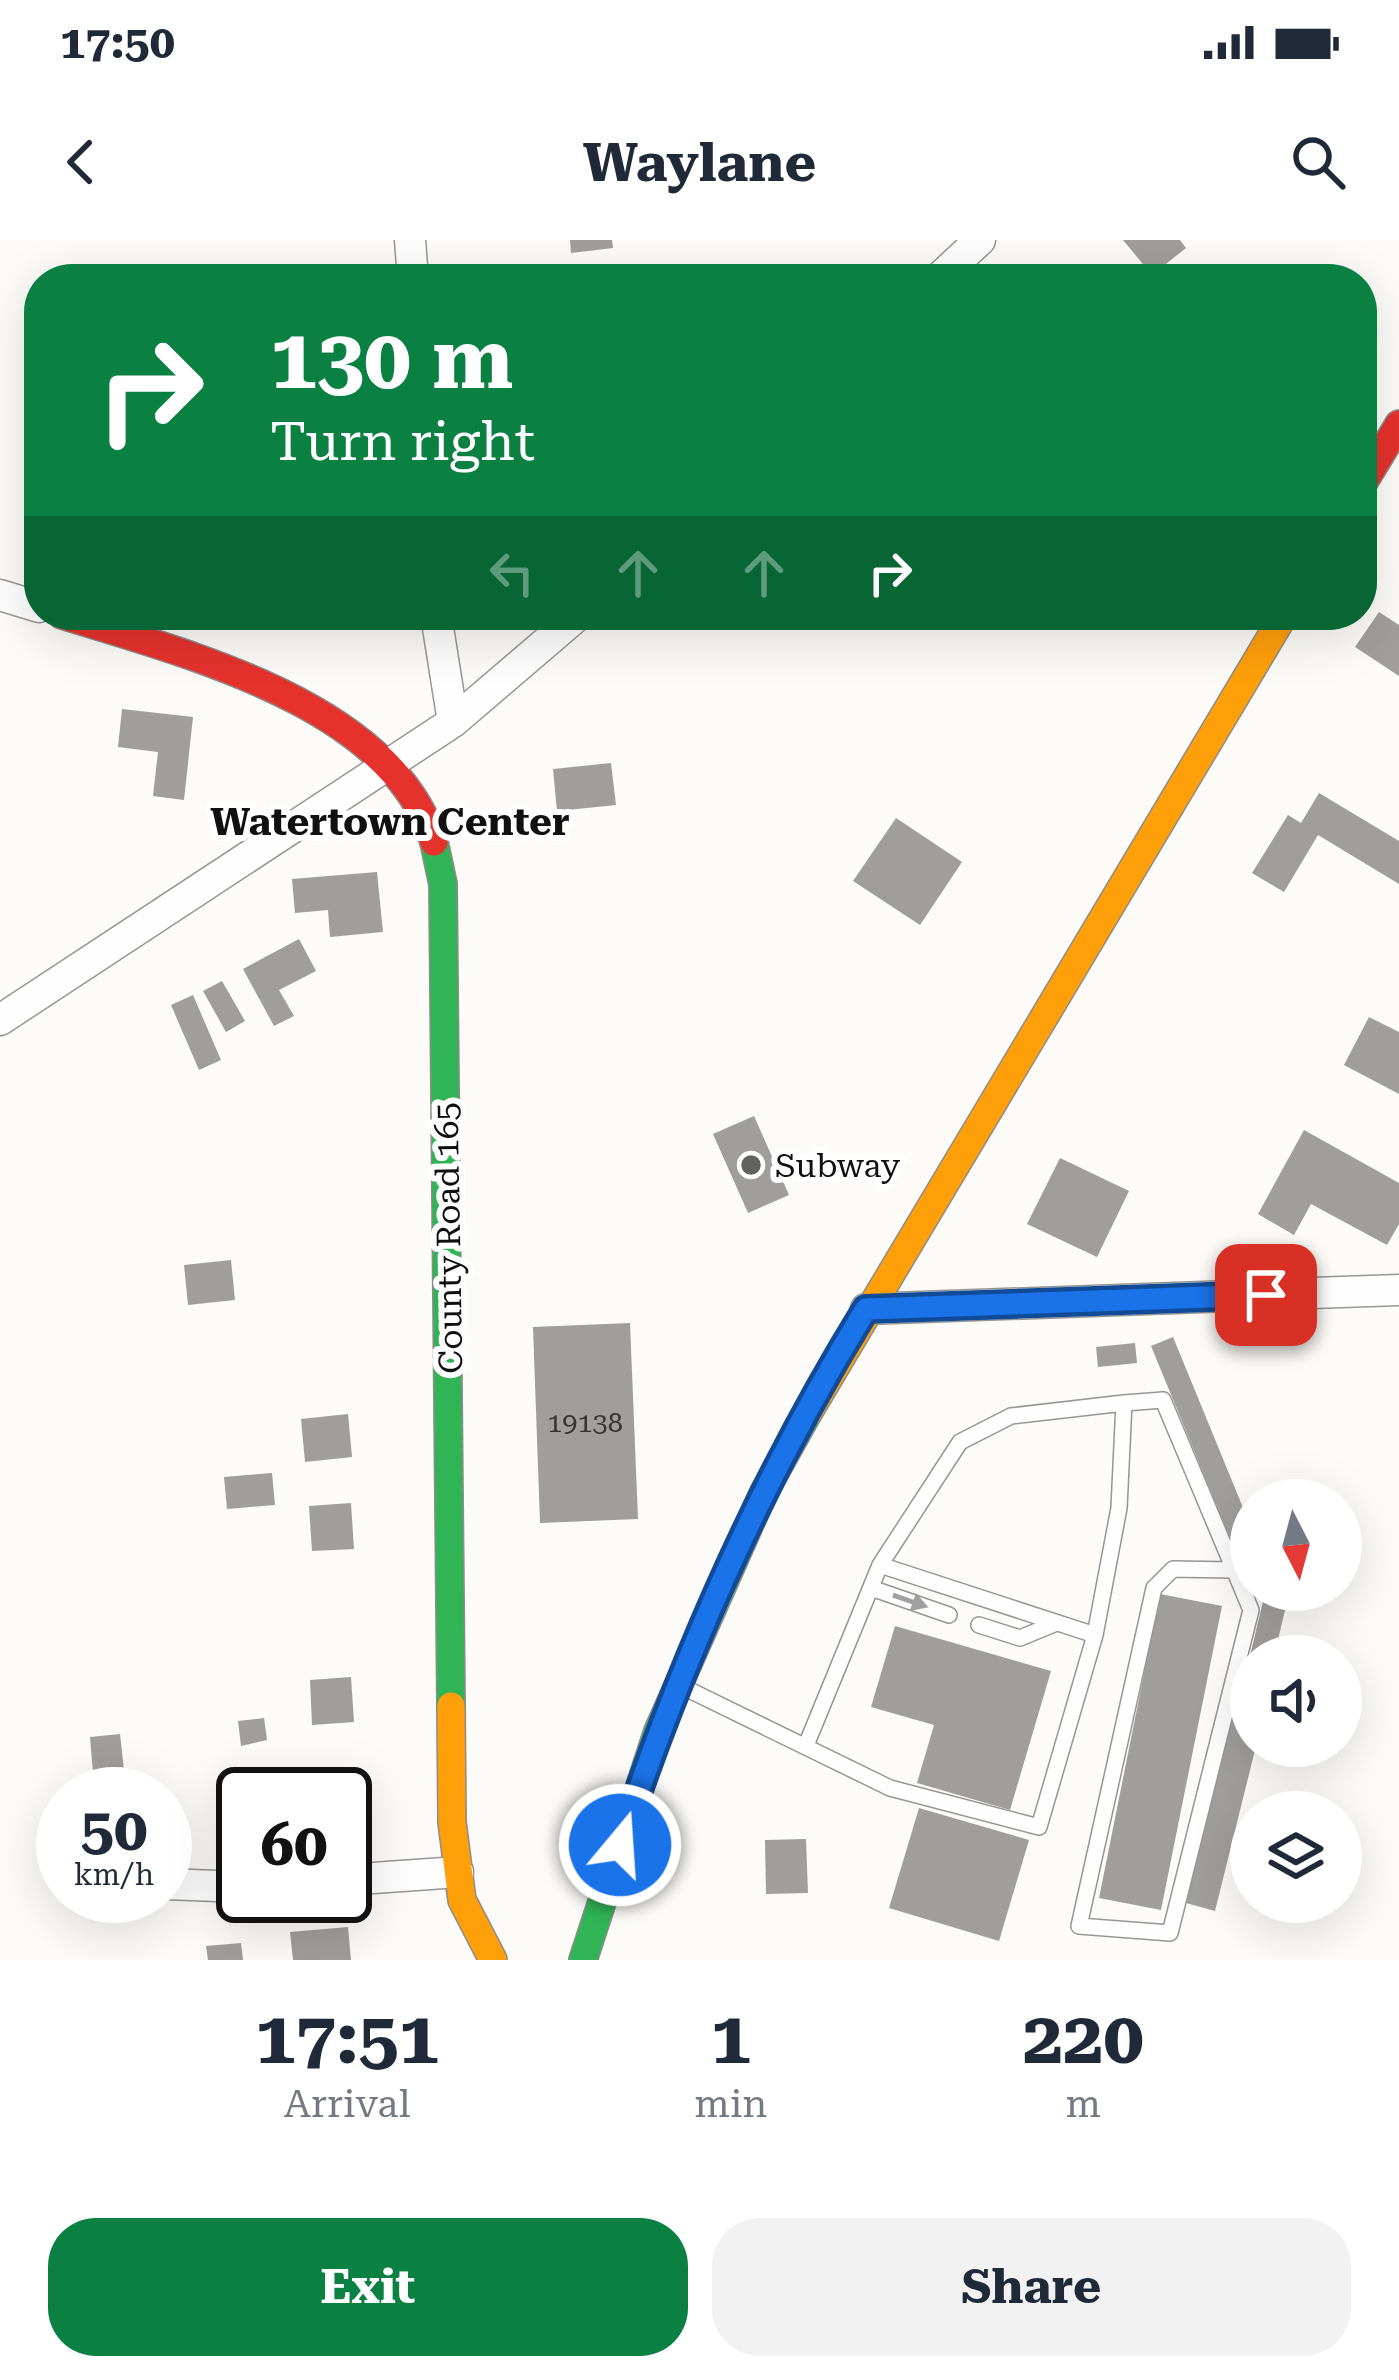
<!DOCTYPE html>
<html lang="en">
<head>
<meta charset="utf-8">
<style>
  body { margin:0; font-family:"Roboto Serif",serif; background:#f2f2f3; color:#1f2937; height:100vh; display:flex; flex-direction:column; font-size:45px; white-space:nowrap }
  * { box-sizing:border-box; margin:0 }
  p { font-size:39px; color:#747a83 }
  .icon { flex:none; width:66px; height:66px; fill:none; stroke:currentColor; stroke-width:2; stroke-linecap:round; stroke-linejoin:round }
  .map { position:relative; height:1720px; overflow:hidden }
  .panel { display:flex; flex-direction:column; background:#fff; flex:1 }
  .panel>* { flex:none }
  .hud { position:absolute; left:24px; top:24px; width:1353px; height:366px; border-radius:48px; box-shadow:0 12px 48px #0002; background:#0b8043; color:#fff; overflow:hidden }
  .needle { width:78px; rotate:174deg }
  .fabs { position:absolute; left:1230px; top:1239px; display:grid; gap:24px }
  .fabs a { display:grid; place-items:center; width:132px; height:132px; border-radius:50%; background:#fff; box-shadow:0 12px 48px #0002; font-size:60px }
  .speed { position:absolute; left:36px; top:1527px; display:flex; gap:24px; font-size:60px; font-weight:700; text-align:center }
  .speed>* { display:grid; place-content:center; width:156px; height:156px; border-radius:50%; background:#fff; box-shadow:0 12px 48px #0002; line-height:1 }
  .speed small { font-size:30px; font-weight:400 }
  .speed .limit { border:6px solid #111; border-radius:18px; background:#fff; color:#111 }
  .pin { position:absolute; display:grid; place-items:center; width:102px; height:102px; color:#fff; margin:-51px; border-radius:24px; box-shadow:0 6px 18px #0006 }
  .me { position:absolute; width:132px; margin:-66px; rotate:18deg; stroke-linejoin:round; filter:drop-shadow(0 0 9px #0008) }
  .turn { display:flex; align-items:center; gap:42px; height:252px; padding:0 48px; font-size:54px }
  .turn .icon { width:156px; height:156px; stroke-width:2.5 }
  .turn b { display:block; font-size:84px; line-height:102px }
  .lanes { display:flex; align-items:center; height:114px; padding:0 48px; background:#0003; justify-content:center; gap:60px; direction:ltr }
  .lanes .off { opacity:.35 }
  .eta { display:flex; justify-content:space-evenly; align-items:center; height:204px; text-align:center }
  .eta b { font-size:72px; font-weight:700; line-height:84px }
  .action { display:flex; gap:24px; margin-top:auto; padding:24px 48px }
  .action a { flex:1; height:138px; border-radius:48px; background:#0b8043; color:#fff; font-size:48px; font-weight:700; line-height:138px; text-align:center }
  .action a+a { background:#f2f2f3; color:#1f2937 }
  .status { display:flex; justify-content:space-between; align-items:center; height:84px; padding:0 60px; background:#fff; direction:ltr }
  .status svg { height:33px; fill:currentColor }
  header { display:flex; justify-content:space-between; align-items:center; height:156px; padding:0 48px; background:#fff; font-size:54px; font-weight:700 }
  .map>svg:first-child { display:block }
  .building { fill:#a09e9c }
  .lines { fill:none; stroke-linecap:round; stroke-linejoin:round }
  .lane-casing { stroke:#969694; stroke-width:18 }
  .street-casing { stroke:#969694; stroke-width:33 }
  .fast-casing { stroke:#8d8c8b; stroke-width:30 }
  .slow-casing { stroke:#8d8c8b; stroke-width:30 }
  .jam-casing { stroke:#8d8c8b; stroke-width:30 }
  .lane { stroke:#fffefe; stroke-width:15 }
  .street { stroke:#fffefe; stroke-width:30 }
  .fast { stroke:#30b455; stroke-width:27 }
  .slow { stroke:#ff9f0a; stroke-width:27 }
  .jam { stroke:#e5322d; stroke-width:27 }
  .oneway { fill:#9f9f9f }
  .route-casing { stroke:#114b97; stroke-width:30 }
  .route { stroke:#1a73e8; stroke-width:21 }
  .poi-dot { fill:#636261; stroke:#fff; stroke-width:4.5 }
  .labels { text-anchor:middle; stroke-width:12; stroke-linejoin:round; paint-order:stroke }
  .number-label { font-size:27px; fill:#343433 }
  .poi-label { font-size:33px; fill:#101010; stroke:#fff; text-anchor:start }
  .street-label { font-size:33px; fill:#101010; stroke:#fff }
  .quarter-label { font-size:39px; font-weight:bold; fill:#101010; stroke:#fff }
</style>
</head>
<body>
<div class="status"><b>17:50</b><svg viewBox="0 0 49 12"><path d="M0 12V9h3v3zM5 12V6h3v6zM10 12V3h3v9zM15 12V0h3v12zM26 1h20v11H26zM47 4h2v5h-2z"/></svg></div>
<header><svg class="icon" aria-label="back" viewBox="0 0 24 24"><path d="M15 5l-7 7 7 7"/></svg>Waylane<svg class="icon" aria-label="search" viewBox="0 0 24 24"><circle cx="10" cy="10" r="6"/><path d="M15 15l6 6"/></svg></header>
<div class="map">
<svg width="1399" height="1720" viewBox="0 0 1399 1720">
  <rect width="100%" height="100%" fill="#fcfbf7"/>
  <path class="building" d="M570,0H612L613,8L571,13Z
    M1123,0H1180L1186,8L1152,35Z
    M1379,372L1399,385V436L1355,407Z
    M122,469L193,477L184,560L153,556L158,512L118,507Z
    M611,523L616,565L557,571L553,529Z
    M1319,553L1399,601V644L1318,595L1284,652L1252,633L1288,575L1301,583Z
    M896,578L962,622L920,685L853,641Z
    M377,632L383,692L330,697L328,670L295,673L292,639Z
    M299,699L316,731L279,750L294,776L274,786L243,729Z
    M222,741L245,781L226,792L203,751Z
    M193,755L221,820L199,830L171,765Z
    M1369,777L1399,792V854L1344,825Z
    M754,876L789,955L748,973L713,894Z
    M1304,890L1399,943V984L1387,1005L1311,964L1294,995L1258,974Z
    M1060,918L1129,951L1097,1017L1027,984Z
    M231,1020L235,1060L188,1065L184,1025Z
    M630,1083L638,1279L540,1283L533,1087Z
    M1173,1097L1251,1287V1349L1151,1106Z
    M1135,1103L1137,1123L1098,1127L1096,1107Z
    M348,1174L352,1217L305,1222L301,1179Z
    M272,1233L275,1265L227,1269L224,1237Z
    M351,1263L354,1309L312,1311L309,1266Z
    M1160,1354L1222,1366L1161,1670L1099,1658Z
    M1264,1357L1287,1362L1274,1416H1250Z
    M895,1386L1051,1431L1010,1570L917,1543L934,1485L871,1467Z
    M351,1437L354,1482L312,1485L310,1440Z
    M1240,1446L1251,1448V1506H1256L1215,1671L1186,1663Z
    M264,1478L267,1500L241,1506L238,1481Z
    M120,1494L124,1530L93,1533L90,1497Z
    M273,1529L275,1554H262L260,1530Z
    M349,1534L355,1592L345,1594V1554H301L300,1539Z
    M919,1568L1029,1600L999,1701L889,1668Z
    M806,1599L808,1653L766,1654L765,1600Z
    M348,1687L351,1720H293L290,1692Z
    M241,1703L243,1720H208L206,1706Z"/>
  <g class="lines">
    <defs>
      <path id="lane" d="M880,1325L960,1202L1011,1176L1124,1163
        M871,1348L949,1375
        M979,1385L1020,1398L1054,1384
        M1095,1395L1119,1268L1124,1163L1163,1160L1251,1370L1170,1693L1079,1686L1154,1348L1173,1329L1233,1330
        M681,1446L890,1548L1039,1587L1095,1395L880,1325L807,1503"/>
      <path id="street" d="M410,0L413,39
        M938,39L980,0
        M0,355L39,367
        M436,375L453,482
        M0,780L453,482L578,375
        M866,1069L1399,1050
        M345,1640L458,1632
        M165,1644L243,1647"/>
      <path id="fast" d="M434,602L443,644L451,1466
        M583,1720L658,1491L764,1252L808,1173"/>
      <path id="slow" d="M808,1173L1284,375
        M451,1466L452,1582L462,1660L493,1720"/>
      <path id="jam" d="M1362,245L1399,184
        M62,375C183,413 392,464 434,602"/>
    </defs>
    <use href="#lane" class="lane-casing"/>
    <use href="#street" class="street-casing"/>
    <use href="#fast" class="fast-casing"/>
    <use href="#slow" class="slow-casing"/>
    <use href="#jam" class="jam-casing"/>
    <use href="#lane" class="lane"/>
    <use href="#street" class="street"/>
    <use href="#fast" class="fast"/>
    <use href="#slow" class="slow"/>
    <use href="#jam" class="jam"/>
  </g>
  <defs><path id="oneway-solid" d="M-6-.8H1V-3.2L6.5 0L1 3.2V.8H-6Z" transform="scale(3)"/></defs>
  <use class="oneway" href="#oneway-solid" transform="translate(910 1361) rotate(19)"/>
  <g class="lines">
    <defs>
      <path id="route" d="M620,1605C682,1419 763,1236 866,1069L1266,1055"/>
    </defs>
    <use href="#route" class="route-casing"/>
    <use href="#route" class="route"/>
  </g>
  <circle class="poi-dot" cx="751" cy="925" r="12"/>
  <g class="labels">
    <g class="number-label">
      <text x="585" y="1192">19138</text>
    </g>
    <g class="poi-label">
      <text x="775" y="937">Subway</text>
    </g>
    <g class="street-label">
      <text transform="translate(448 998) rotate(-91)" y="12">County Road 165</text>
    </g>
    <g class="quarter-label">
      <text x="390" y="595">Watertown Center</text>
    </g>
  </g>
</svg>
<div class="fabs">
<a><svg class="needle" viewBox="-14 -14 28 28"><path d="M0-13l5 13h-10z" fill="#e53935"/><path d="M0 13l5-13h-10z" fill="#747a83"/></svg></a>
<a><svg class="icon" aria-label="sound" viewBox="0 0 24 24"><path d="M4 9h4l5-4v14l-5-4H4zM17 9q2 3 0 6"/></svg></a>
<a><svg class="icon" aria-label="layers" viewBox="0 0 24 24"><path d="M12 4l9 5-9 5-9-5zM3 14l9 5 9-5"/></svg></a>
</div>
<div class="speed"><div>50<small>km/h</small></div><div class="limit">60</div></div>
<div class="pin" style="left:1266px;top:1055px;background:#d93025"><svg class="icon" aria-label="arrive" viewBox="0 0 24 24"><path d="M6 21V4h12l-3 4 3 4H6"/></svg></div>
<svg class="me" style="left:620px;top:1605px" viewBox="-20 -20 40 40"><circle r="17" fill="#1a73e8" stroke="#fff" stroke-width="3"/><path d="M0-11L8 9 0 5-8 9z" fill="#fff"/></svg>
<div class="hud">
<div class="turn"><svg class="icon" aria-label="right" viewBox="0 0 24 24"><path d="M7 20v-9h11M14 6l5 5-5 5"/></svg><div><b>130 m</b>Turn right</div></div>
<div class="lanes"><svg class="icon off" aria-label="left" viewBox="0 0 24 24"><path d="M17 20v-9H6M10 6l-5 5 5 5"/></svg><svg class="icon off" aria-label="ahead" viewBox="0 0 24 24"><path d="M12 20V5M6 11l6-6 6 6"/></svg><svg class="icon off" aria-label="ahead" viewBox="0 0 24 24"><path d="M12 20V5M6 11l6-6 6 6"/></svg><svg class="icon" aria-label="right" viewBox="0 0 24 24"><path d="M7 20v-9h11M14 6l5 5-5 5"/></svg></div>
</div>
</div>
<section class="panel">
<div class="eta">
<div><b>17:51</b><p>Arrival</p></div>
<div><b>1</b><p>min</p></div>
<div><b>220</b><p>m</p></div>
</div>
<div class="action"><a>Exit</a><a>Share</a></div>
</section>
</body>
</html>
